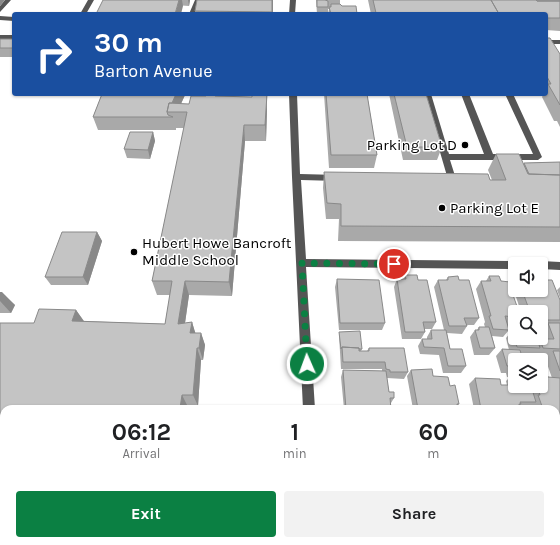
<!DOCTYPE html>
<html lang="en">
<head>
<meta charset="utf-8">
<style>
  body { margin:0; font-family:Karla,sans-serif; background:#f2f2f2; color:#202124; height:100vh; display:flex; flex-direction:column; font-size:15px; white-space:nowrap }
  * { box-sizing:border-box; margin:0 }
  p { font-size:13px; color:#757577 }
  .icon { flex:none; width:22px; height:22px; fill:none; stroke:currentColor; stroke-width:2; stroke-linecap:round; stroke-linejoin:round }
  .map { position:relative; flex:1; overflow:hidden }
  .panel { position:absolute; left:0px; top:405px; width:560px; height:140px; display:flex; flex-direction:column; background:#fff; border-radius:12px 12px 0 0; box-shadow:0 1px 3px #0004 }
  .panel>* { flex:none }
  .banner { position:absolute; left:12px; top:12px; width:536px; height:84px; border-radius:4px; box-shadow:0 1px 3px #0004; background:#1a4fa0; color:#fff; overflow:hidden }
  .controls { position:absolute; left:508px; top:257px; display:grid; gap:8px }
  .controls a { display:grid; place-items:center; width:40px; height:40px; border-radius:4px; background:#fff; box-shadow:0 1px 3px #0004; font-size:20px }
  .pin { position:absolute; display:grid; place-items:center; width:34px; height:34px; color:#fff; margin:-17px; border:2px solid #fff; border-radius:50%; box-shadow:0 1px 4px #0007 }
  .me { position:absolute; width:44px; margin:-22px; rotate:358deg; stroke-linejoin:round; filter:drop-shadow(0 0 3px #0008) }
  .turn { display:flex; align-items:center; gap:14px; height:84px; padding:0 16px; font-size:18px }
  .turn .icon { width:52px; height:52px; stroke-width:2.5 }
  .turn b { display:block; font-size:28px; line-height:34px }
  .eta { display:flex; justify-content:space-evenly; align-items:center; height:68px; text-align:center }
  .eta b { font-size:24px; font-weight:700; line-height:28px }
  .action { display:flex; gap:8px; margin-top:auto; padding:8px 16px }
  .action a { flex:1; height:46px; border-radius:4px; background:#0b8043; color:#fff; font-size:16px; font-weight:700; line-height:46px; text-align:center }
  .action a+a { background:#f2f2f2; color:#202124 }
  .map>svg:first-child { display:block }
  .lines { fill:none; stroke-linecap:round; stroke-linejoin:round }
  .minor { fill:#555; fill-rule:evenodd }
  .wall { fill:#a9a9a9; fill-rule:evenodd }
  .shaded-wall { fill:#898989 }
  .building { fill:#c4c4c4; stroke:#898989 }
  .route { stroke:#0b8043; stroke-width:7; stroke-dasharray:0 12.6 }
  .poi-dot { fill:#000; stroke:#fff; stroke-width:1.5 }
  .labels { text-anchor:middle; stroke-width:3; stroke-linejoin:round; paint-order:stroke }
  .poi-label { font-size:15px; fill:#000; stroke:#fff; text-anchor:start }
</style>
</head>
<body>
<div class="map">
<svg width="560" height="545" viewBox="0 0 560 545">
  <rect width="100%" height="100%" fill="#fff"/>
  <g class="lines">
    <path class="minor" d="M5,0H11L0,12V6Z
      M88,0H94L86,14H80Z
      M195,0H201L195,14H189Z
      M290,0H296L295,14H289Z
      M0,16L14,17V21L0,20Z
      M0,35H14V39H0Z
      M546,40H560V44H546Z
      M289,94H297L300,174L338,175L342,178L338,181L301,180L306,259L515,261L519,264H515V269L306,267L315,409H303L292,177Z
      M423,94H431L449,154H484L461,94H469L493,154H533L505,94H513L542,157L538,160H450L456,179L452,182L441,181L440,179L441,177L447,176Z
      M541,261L560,262V270L541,269V264H537Z
      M0,493H4V507H0Z
      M556,503L560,504V518L556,517Z
      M307,541H321V545H307Z"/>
  </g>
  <path class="wall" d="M103,0H190L189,6Z
    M197,0H273V14H195V11Z
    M316,0H340V4L342,6L357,14H328L329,9H328V14H317Z
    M368,0H560V31L546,30V14H371Z
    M546,38L560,54V127L557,121H554L542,97L543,95V94H546Z
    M0,39H14V57H0Z
    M102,94H185V95L181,104H189L206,96L220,94V96L252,97L267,94V110L266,141H245L232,296L189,295L185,323L192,322L195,333H201L205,345L203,360H201L198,406L187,405L186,409H4V429H1L0,428V323H34L76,310L84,321L165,324L170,295H157L152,281L184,128H176V130H98L93,117Z
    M324,94H367L377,155L374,168H329Z
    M389,94H426L442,147L437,160H403Z
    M153,132L155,141L150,159L127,158L124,149Z
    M496,154L524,164V163L560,162V242L338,241L339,219H326L323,188L324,172L492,180L488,170Z
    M97,232L102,241L88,285H51L45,277Z
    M405,275L418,280L436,322L432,329H425V332L421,339H402L394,287L397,279H404Z
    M489,276L501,281L515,295L513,297L515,323L514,324H508L509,330L503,337L492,336L495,348L489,355H474L470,337L475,330H477L479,327H485L484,324L485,322L476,289L481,281H486Z
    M448,277L459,280L479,318L474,325H467V326L462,334L447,333L450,349L466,366L461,373H443L439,355L420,354L418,346L422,339H427V337L431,330H444L434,287L438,280H446Z
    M337,279L385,323L382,330H339L335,287Z
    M545,280L560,300V444H556V409H533L532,405L528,408H520V409H474L469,384L475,378L501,385H507L506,381L510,377H507L506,373H501L496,356L502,349L509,350L506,338L512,331L538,341L540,339H544L541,331V330L544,327H541V312H521L513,288L515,285V290H541ZM535,353V355H548L545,358L552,378L548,377L541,386H515V360L521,355H533Z
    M560,287V298L557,290Z
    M0,292L15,305L11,313H0Z
    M339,332L362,349L361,351H367L369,348L408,372L404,379L387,378L389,392L394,398L391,403V409H344L341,377L343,370L382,371V369H341L339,335Z
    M411,370L433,376L450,386L459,404L457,406L458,409H413L407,376Z"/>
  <path class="shaded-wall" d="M0,0H5L0,6Z
    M179,0H182L183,6L181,14H175Z
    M188,0H190L189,6Z
    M272,0H273V14H272Z
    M176,94H185V95L177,112L170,107Z
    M216,94H220L217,113L215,96Z
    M267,94V110L266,141L265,125Z
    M244,125L245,141L232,296L229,282Z
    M153,132L155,141L150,159L148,150Z
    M97,232L102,241L88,285L83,277Z
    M185,281L189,295L183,337L178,324Z
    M0,292H2L15,305L11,313L0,301Z
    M76,310L85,323L72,321Z
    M192,322L196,335L190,333Z
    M201,333L205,345L203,360L199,348Z
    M197,348L201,360L198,406L193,395Z
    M182,395L187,405L186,409H180V408Z"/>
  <path class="building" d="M103,0H179L175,14H96Z
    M197,0H272V12L195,11Z
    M317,0H325L328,1V7H317Z
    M373,0H491L499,14L376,13Z
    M491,0H536L537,1H560V18H546V14H499Z
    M536,0H560V1H537Z
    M331,4H340L342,6H356L357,14H331L329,7H331Z
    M546,38H550L560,54V105L548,84H551L546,75Z
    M0,39H14V48H0Z
    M102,94H176L172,103H169L167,112L168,115L173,117H93Z
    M206,94H216L215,96L252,97V94H267L265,125H244L229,282L185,281L178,324L192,322L190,333H201L199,348H197L193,395H182L180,408L45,407V409H4V420H0V323H34L39,309L76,310L72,321L165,324L172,281H152L187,112H167L169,103L189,104L191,96H206Z
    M326,94H367L377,155H331Z
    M394,94H426L442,147H407Z
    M130,132H153L148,150L124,149Z
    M496,154H519L528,174L560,175V227L341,226V204L327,203L324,172L488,174L490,180H506Z
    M560,162V175L529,174L524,163Z
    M62,232H97L83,277H45Z
    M405,275H417L418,280H427L436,322H423L425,332H405L397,279H406Z
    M458,276L459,280H469L479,318H464L467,326H449L438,280H448V277Z
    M489,276H499L501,281L510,282L515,295H513L519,312H515V317L505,316L509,330L493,329L489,316H491L481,281H491Z
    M541,276H543L545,280H552L560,300V320H541V312H530L522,290H541Z
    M337,279L379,280L385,323H340Z
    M548,323H560V349L543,348L540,339H554Z
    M479,327H489L495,348H480L475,330H479Z
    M431,330H446L450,349H462L466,366H448L444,348L424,347L422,339H432Z
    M360,331L362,349H359V348L342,347L341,349L339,332Z
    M512,331H515V338H537L540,348L517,347Z
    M342,347L359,348V351H369V348H404L408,372H390V370L386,369L385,362H343Z
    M502,349L520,350L523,360H515V371H514L513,366H507Z
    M553,351H560V371Z
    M432,369L433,376L448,377L450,386L455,385L459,404H457L458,409H418L411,370Z
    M343,370L386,371L389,392H394V398H390L391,409H346Z
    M541,372H546L548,377L560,378V430H556V409H543L538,395H540L537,386H541Z
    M512,375H515V384Z
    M475,378L500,379L501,385H515V386H531L536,402H520L521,404H519L520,409H481Z"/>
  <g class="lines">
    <path class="route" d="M307,364L302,263L394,264"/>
  </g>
  <g class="poi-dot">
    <circle cx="465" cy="145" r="4"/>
    <circle cx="442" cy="208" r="4"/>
    <circle cx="134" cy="252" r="4"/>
  </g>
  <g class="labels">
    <g class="poi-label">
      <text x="457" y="150" text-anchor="end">Parking Lot D</text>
      <text x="450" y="213">Parking Lot E</text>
      <text x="142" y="248">Hubert Howe Bancroft<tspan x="142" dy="17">Middle School</tspan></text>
    </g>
  </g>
</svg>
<div class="controls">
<a><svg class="icon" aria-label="sound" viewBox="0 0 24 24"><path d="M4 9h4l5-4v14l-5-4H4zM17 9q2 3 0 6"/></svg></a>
<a><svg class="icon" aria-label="search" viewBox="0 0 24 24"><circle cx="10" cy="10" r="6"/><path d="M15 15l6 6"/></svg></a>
<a><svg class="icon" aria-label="layers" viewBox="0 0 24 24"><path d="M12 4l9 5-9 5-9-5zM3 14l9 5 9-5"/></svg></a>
</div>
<div class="pin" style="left:394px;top:264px;background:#d93025"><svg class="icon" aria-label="arrive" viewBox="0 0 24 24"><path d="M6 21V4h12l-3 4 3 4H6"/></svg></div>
<svg class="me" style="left:307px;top:364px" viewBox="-20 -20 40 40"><circle r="17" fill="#0b8043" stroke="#fff" stroke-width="3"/><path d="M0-11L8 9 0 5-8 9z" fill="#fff"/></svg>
<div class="banner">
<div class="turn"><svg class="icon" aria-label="right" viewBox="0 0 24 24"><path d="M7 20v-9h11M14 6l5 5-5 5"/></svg><div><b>30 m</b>Barton Avenue</div></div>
</div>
<section class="panel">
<div class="eta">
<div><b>06:12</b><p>Arrival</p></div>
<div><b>1</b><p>min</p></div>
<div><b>60</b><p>m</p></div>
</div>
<div class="action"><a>Exit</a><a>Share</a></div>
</section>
</div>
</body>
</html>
